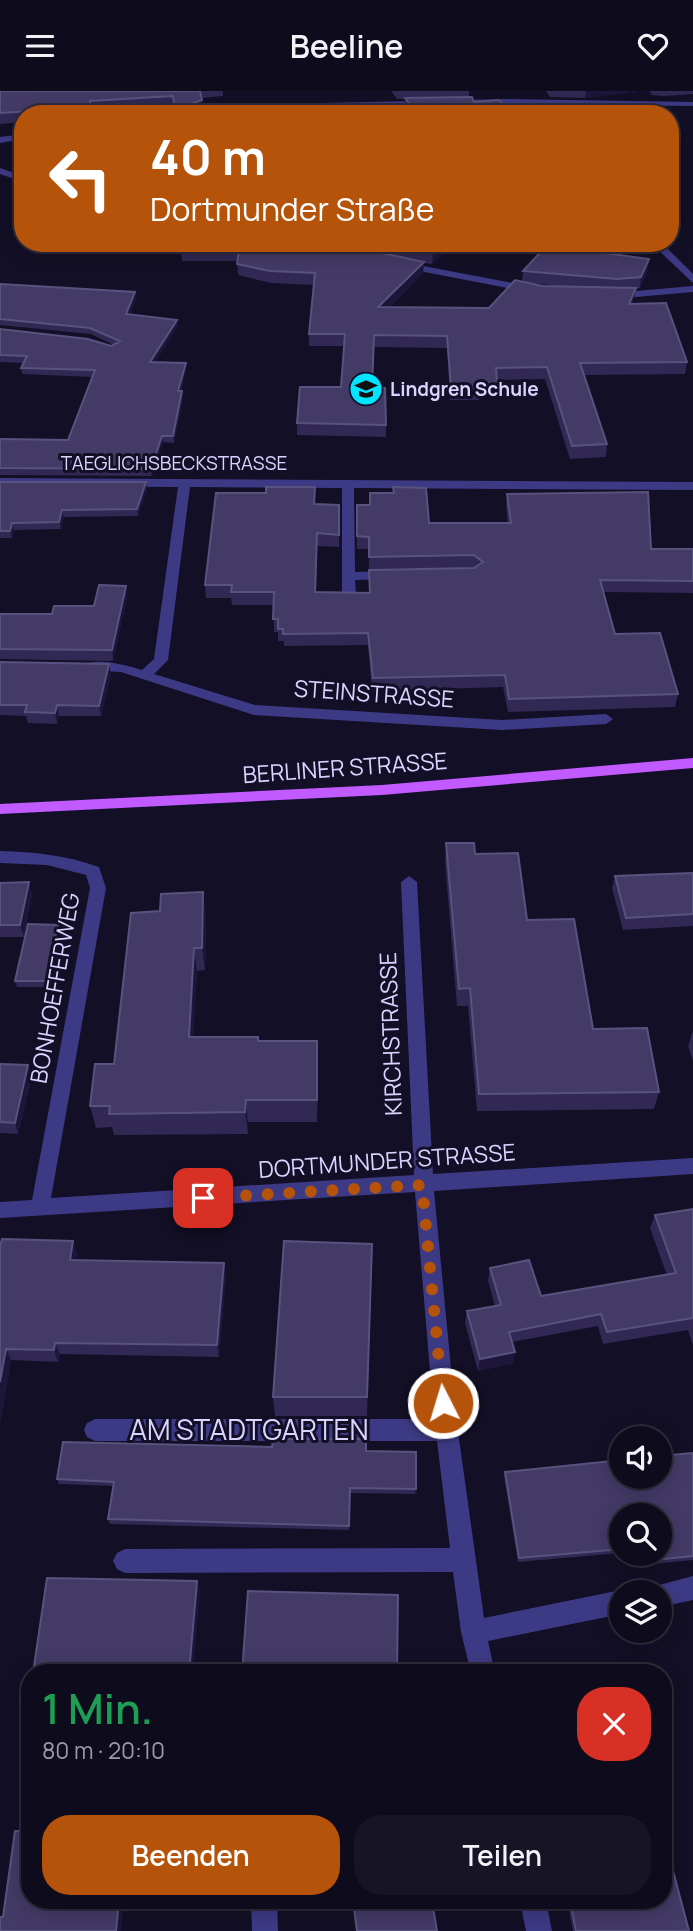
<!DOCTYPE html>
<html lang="de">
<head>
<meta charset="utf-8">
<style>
  body { margin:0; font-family:Manrope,sans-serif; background:#171425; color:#f1f3f6; height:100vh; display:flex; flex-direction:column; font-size:26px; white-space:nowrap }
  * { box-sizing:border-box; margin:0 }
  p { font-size:23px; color:#9b9ba3 }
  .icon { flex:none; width:38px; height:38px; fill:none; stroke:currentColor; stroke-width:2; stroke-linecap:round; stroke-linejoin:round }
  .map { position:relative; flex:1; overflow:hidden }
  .panel { position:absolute; left:21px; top:1573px; width:651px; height:245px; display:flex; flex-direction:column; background:#0e0b1c; border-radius:28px; box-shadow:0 4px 18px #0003,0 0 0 2px #2e2b3b }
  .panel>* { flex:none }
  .hud { position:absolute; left:14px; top:14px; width:665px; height:147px; border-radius:28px; box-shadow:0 4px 18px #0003,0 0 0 2px #2e2b3b; background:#b45309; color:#fff; overflow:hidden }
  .fabs { position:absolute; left:609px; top:1335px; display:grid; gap:14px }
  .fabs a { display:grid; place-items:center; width:63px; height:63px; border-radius:50%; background:#0e0b1c; box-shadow:0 4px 18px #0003,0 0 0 2px #2e2b3b; font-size:35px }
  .pin { position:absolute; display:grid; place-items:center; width:60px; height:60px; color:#fff; margin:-30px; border-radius:14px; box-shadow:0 4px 10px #0006 }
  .me { position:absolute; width:77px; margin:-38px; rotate:355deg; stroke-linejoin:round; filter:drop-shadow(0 0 5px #0008) }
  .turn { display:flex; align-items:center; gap:24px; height:147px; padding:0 21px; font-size:32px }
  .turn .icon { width:91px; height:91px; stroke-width:2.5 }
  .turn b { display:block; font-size:49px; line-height:60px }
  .round { display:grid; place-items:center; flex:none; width:74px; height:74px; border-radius:28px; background:#171425 }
  .headline { display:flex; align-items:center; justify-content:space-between; height:119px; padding:0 21px }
  h1 { font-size:42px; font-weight:600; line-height:52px; color:#1e9e55 }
  .action { display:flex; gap:14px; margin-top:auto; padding:14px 21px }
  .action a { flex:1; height:80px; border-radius:28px; background:#b45309; color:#fff; font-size:28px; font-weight:600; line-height:80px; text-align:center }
  .action a+a { background:#171425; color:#f1f3f6 }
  header { display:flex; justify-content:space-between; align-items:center; height:91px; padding:0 21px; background:#0e0b1c; font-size:32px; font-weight:600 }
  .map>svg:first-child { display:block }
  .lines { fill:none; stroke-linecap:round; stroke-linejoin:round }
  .minor { fill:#3d3a85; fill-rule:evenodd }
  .major { fill:#c25bff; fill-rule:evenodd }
  .wall { fill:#312854; fill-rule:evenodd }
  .shaded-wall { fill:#1d163a }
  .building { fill:#433a66; stroke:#5a527e; stroke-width:2 }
  .route { stroke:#b45309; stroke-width:12; stroke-dasharray:0 21.6 }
  .labels { text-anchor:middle; stroke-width:6; stroke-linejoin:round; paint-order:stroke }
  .far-poi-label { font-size:19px; font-weight:bold; fill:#d9d4ff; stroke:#130f26; text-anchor:start }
  .far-street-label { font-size:19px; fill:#d9d4ff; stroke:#130f26 }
  .street-label { font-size:23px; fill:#d9d4ff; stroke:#130f26 }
  .near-street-label { font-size:28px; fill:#d9d4ff; stroke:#130f26 }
</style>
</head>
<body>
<header><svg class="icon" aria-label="menu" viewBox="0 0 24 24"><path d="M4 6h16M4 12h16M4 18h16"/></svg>Beeline<svg class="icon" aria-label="heart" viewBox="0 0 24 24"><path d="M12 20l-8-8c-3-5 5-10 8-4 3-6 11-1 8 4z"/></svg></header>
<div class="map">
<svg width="693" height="1840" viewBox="0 0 693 1840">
  <rect width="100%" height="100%" fill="#130f26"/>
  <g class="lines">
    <path class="minor" d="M507,8L693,11V15L445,13L194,23L321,12Z
      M23,43V48L0,52V46Z
      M0,77L23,85V91L0,83Z
      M651,152H662L693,183V192Z
      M402,171L533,196L538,199L533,202L399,176L397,174Z
      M693,195V201L613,208L608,205L613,202Z
      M0,387L693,391V399L354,397L355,481L391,480L398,484L391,488L355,489L356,503L349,507L342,503V397L190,396L168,569L154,583L255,614L502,629L606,623L613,628L606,633L502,639L254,624L121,581L82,579L80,576C93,565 126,574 142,579L154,568L178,396L0,395Z
      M0,760C34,761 66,764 99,776L106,797L51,1107L414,1084L401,791L409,785L417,791L433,1083L693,1067V1083L434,1100L455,1319L484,1527L621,1499L627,1502H621V1523L488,1550L495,1582H471L461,1541L453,1481L125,1482L117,1478L113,1470L117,1462L125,1458L450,1457L437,1350H95L87,1346L84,1339L87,1332L95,1328H434L415,1101L0,1127V1111L32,1109L90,797L86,784L47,774L0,772Z
      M693,1485V1509L660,1516V1502H649L652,1496Z
      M251,1810H277L278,1840H252Z
      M520,1810H546L552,1840H526Z"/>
    <path class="major" d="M693,667V677L382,704L0,723V713L382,694Z"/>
  </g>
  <path class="wall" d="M0,0H223V5L201,7L205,23H175L174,16L92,20V23H23V31L0,33Z
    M391,0H469V6L474,11L512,23H409L405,17V8H397Z
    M546,0H638L585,7L550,6Z
    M649,0H693V3L664,5L652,4Z
    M157,152H601L605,162L648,179L640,197L636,198L632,213L687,271L685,283L584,284L607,353L606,366L570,368L545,288L497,289L496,304H480L479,309H450L447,257L374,256L372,297L386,334V346L297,344V332L341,296L344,255H309V243L314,194L271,192L238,184L237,170H182L181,158ZM443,162H540L523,180L522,191L489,217L390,216L423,182L424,172L432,173ZM527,192L562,195L572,196L542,195Z
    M0,193L136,208L129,224L178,235L155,271L186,279L181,300L183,307L174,352L163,351L152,385L0,384V348L68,349L93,286L22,283L21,277L23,272L0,271V238L111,255L114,254L91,243L0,234V236Z
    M0,391L147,398L138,425L64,426L61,438L14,439L12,447H0Z
    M507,403L651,458H693V502L604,501L615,543L678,603L675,616L508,621L503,596L372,600L368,554L284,555V550H278V541H274L273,514H232L231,507H206L205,494L315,413L339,414V456L317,455L316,501L370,502L474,477L369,478V458H357V414L429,432H508L506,415Z
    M126,495L127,506L113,570L0,568V523H52L94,515Z
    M0,571L111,583L101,625H59L57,633L28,632L26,625L0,624Z
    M446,752L475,763L527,829L593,938L659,1001L654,1018L477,1020L468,915H457L445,771Z
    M693,782V835L623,839L612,797L615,785Z
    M0,792L32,803L24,846H0Z
    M206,824L205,879L197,880L193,946H258V950L318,973L317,1031H248V1043L114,1044L112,1036L96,1037L90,1015L114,973Z
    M60,840L47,896H17L15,890Z
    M693,940V970L688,955Z
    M0,973L28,974L32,985L18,1043L0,1042Z
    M693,1118V1254L688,1239L603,1253L598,1235L512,1251L515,1261L513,1272L478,1280L465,1232L467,1220L495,1215L488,1190L490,1177L541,1205L667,1184L650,1137L655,1124Z
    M372,1153L367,1325H275L273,1306Z
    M0,1156L77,1162L76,1169L226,1184L219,1266L60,1263L58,1271L11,1269L0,1332Z
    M366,1360L416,1398L415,1403L350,1402L349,1439L110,1433L108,1428L113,1395L59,1393L57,1388Z
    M693,1362V1469L633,1475L631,1463H660L621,1424V1462L518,1471L504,1385L505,1381Z
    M567,1810H663L689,1840H573Z"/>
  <path class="shaded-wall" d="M586,0H638L585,7Z
    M202,9L203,20L191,13Z
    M443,152H444L443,162L432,173L433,162Z
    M649,168L648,179L640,197L641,186Z
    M424,171L423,182L378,228V216Z
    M636,197L634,209L627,225L629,213Z
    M135,201L136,208L126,230V223Z
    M177,229L178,235L151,278L150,271Z
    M186,272V279L179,307L178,300Z
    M182,300L183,307L174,352L173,345Z
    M162,345L163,351L152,385L151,378Z
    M146,391L147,398L138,425L137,418Z
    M62,419L64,426L61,438L59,431Z
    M12,432L14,439L12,447L10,440Z
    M126,495L127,506L113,570L112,559Z
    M109,573L111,583L101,625L99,615Z
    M57,614L59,625L57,633L55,622Z
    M29,791L32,803L24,846L20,834Z
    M203,801L206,824L205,879L202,857Z
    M58,834L60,840L47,896L46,890Z
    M194,857L197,880L192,968L189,946Z
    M28,974L32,985L18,1043L15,1032Z
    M246,1009L248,1031V1043L245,1021Z
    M73,1150L77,1162L74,1181L70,1169Z
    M224,1172L226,1184L219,1266L217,1254Z
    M55,1252L60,1263L58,1271L54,1259Z
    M6,1258L11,1269L0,1332V1291Z
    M515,1261L513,1272L478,1280L480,1268Z
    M197,1490L200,1500L193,1582H189Z
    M119,1810H124L121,1840H116Z"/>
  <path class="building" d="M0,0H200L202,9L191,13L203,15L205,23H176L173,5L90,10L91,23H62V18L0,22Z
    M472,6L474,11L499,9L512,23H417L405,7Z
    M316,15L319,23H290L288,16Z
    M182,152H336L424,171L378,216L489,217L515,189L542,195L636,197L629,213L666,212L687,271L580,272L607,353L572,355L547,276L496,277L497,292H480V297L451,296L447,245L374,244L372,297H385L386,334L297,332L300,296H341L345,243H309L315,182L270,180L237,173L239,159L181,158Z
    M383,152H443L433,162Z
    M549,152H601L605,162L649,168L641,186L617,188L523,180Z
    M0,193L135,201L126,223L177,229L150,271L186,272L178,300H182L173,345H162L151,378L0,377V348L68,349L95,279L21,277L27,265L0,264V238L88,248L111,255L120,250L90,237L0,228Z
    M0,391H146L137,418L62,419L59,431L12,432L10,440H0Z
    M266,396H315L314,413L339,414V444L317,442L315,501L370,502L369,479L474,477L483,471L474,464L369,466V446L357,445V414H370V402H394L393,396L426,397L429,432H511L507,403L648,401L651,458H693V490L600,489L615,543L660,542L678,603L509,608L505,584L373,587L368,542L283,543V538H278V528H273L274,501H231L232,494H205L216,402H266Z
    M99,494L126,495L112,559L0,558V523H52L54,515H94Z
    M0,571L109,573L99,615L57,614L55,622L25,621L27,614H0Z
    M446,752H474L475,763L518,762L527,829L574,828L593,938L647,937L659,1001L479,1003L470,897L459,898Z
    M693,782V823L626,827L615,785Z
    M29,791L20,834H0V792Z
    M203,801L202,857H194L189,946H258V950H317V1009H246L245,1021L109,1023L110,1015H90L95,973H114L131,822L160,820L161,803Z
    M28,833L58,834L46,890H15Z
    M0,973L28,974L15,1032L0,1031Z
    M693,1118V1227L607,1241L601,1223L509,1241L515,1261L480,1268L467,1220L501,1214L490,1177L529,1169L541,1205L676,1182L655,1124Z
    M2,1148L73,1150L70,1169L224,1172L217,1254L55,1252L54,1259L6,1258L0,1291V1156Z
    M284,1150L372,1153L367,1306H273Z
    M273,1348H366V1360L416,1361V1398L350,1397L349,1435L108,1428L114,1391L57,1388L63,1351L272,1356Z
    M693,1362V1465L636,1471L634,1463H660V1424H621V1458L519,1467L505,1381L621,1369V1386H660V1365Z
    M47,1487L197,1490L189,1582H33Z
    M248,1500L398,1504L397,1582H242Z
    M15,1740H30V1810H119L116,1840H0V1826H3Z
    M663,1742L689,1840H576L570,1810H663Z
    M353,1810H432L437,1840H357Z"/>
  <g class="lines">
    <path class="route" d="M203,1107L422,1094L443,1312"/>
  </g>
  <defs>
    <symbol id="school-disc" viewBox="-11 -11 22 22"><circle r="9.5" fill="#00e5ff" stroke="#130f26"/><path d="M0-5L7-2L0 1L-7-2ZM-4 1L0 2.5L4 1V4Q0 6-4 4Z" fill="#111"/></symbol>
  </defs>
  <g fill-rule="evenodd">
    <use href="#school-disc" x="347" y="279" width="38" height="38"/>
  </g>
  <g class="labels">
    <g class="far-poi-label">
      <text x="390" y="305">Lindgren Schule</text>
    </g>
    <g class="far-street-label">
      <text x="174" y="379">TAEGLICHSBECKSTRASSE</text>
    </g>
    <g class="street-label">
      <text transform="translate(374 603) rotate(4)" y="8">STEINSTRASSE</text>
      <text transform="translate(345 677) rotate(-4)" y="8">BERLINER STRASSE</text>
      <text transform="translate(55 897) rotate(-80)" y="8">BONHOEFFERWEG</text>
      <text transform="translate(391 943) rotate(-92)" y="8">KIRCHSTRASSE</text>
      <text transform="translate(387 1070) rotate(-4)" y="8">DORTMUNDER STRASSE</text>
    </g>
    <g class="near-street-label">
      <text x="249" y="1349">AM STADTGARTEN</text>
    </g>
  </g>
</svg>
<div class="fabs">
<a><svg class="icon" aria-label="sound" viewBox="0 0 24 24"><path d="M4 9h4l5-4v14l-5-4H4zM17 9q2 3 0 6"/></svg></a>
<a><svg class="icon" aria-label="search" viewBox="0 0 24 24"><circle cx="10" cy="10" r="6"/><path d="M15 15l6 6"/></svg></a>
<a><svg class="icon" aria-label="layers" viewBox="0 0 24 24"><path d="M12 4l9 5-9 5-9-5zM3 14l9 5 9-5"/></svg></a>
</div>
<div class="pin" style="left:203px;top:1107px;background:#d93025"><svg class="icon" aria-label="arrive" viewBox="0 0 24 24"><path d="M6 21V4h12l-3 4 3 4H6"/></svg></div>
<svg class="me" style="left:443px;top:1312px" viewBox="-20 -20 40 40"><circle r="17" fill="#b45309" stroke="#fff" stroke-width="3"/><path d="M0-11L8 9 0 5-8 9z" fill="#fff"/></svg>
<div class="hud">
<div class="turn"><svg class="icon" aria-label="left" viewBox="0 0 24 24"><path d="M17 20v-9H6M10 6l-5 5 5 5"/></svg><div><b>40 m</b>Dortmunder Straße</div></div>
</div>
<section class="panel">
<div class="headline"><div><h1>1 Min.</h1><p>80 m · 20:10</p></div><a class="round" style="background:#d93025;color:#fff"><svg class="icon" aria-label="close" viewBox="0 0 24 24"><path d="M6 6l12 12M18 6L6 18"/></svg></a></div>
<div class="action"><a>Beenden</a><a>Teilen</a></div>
</section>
</div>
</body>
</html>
